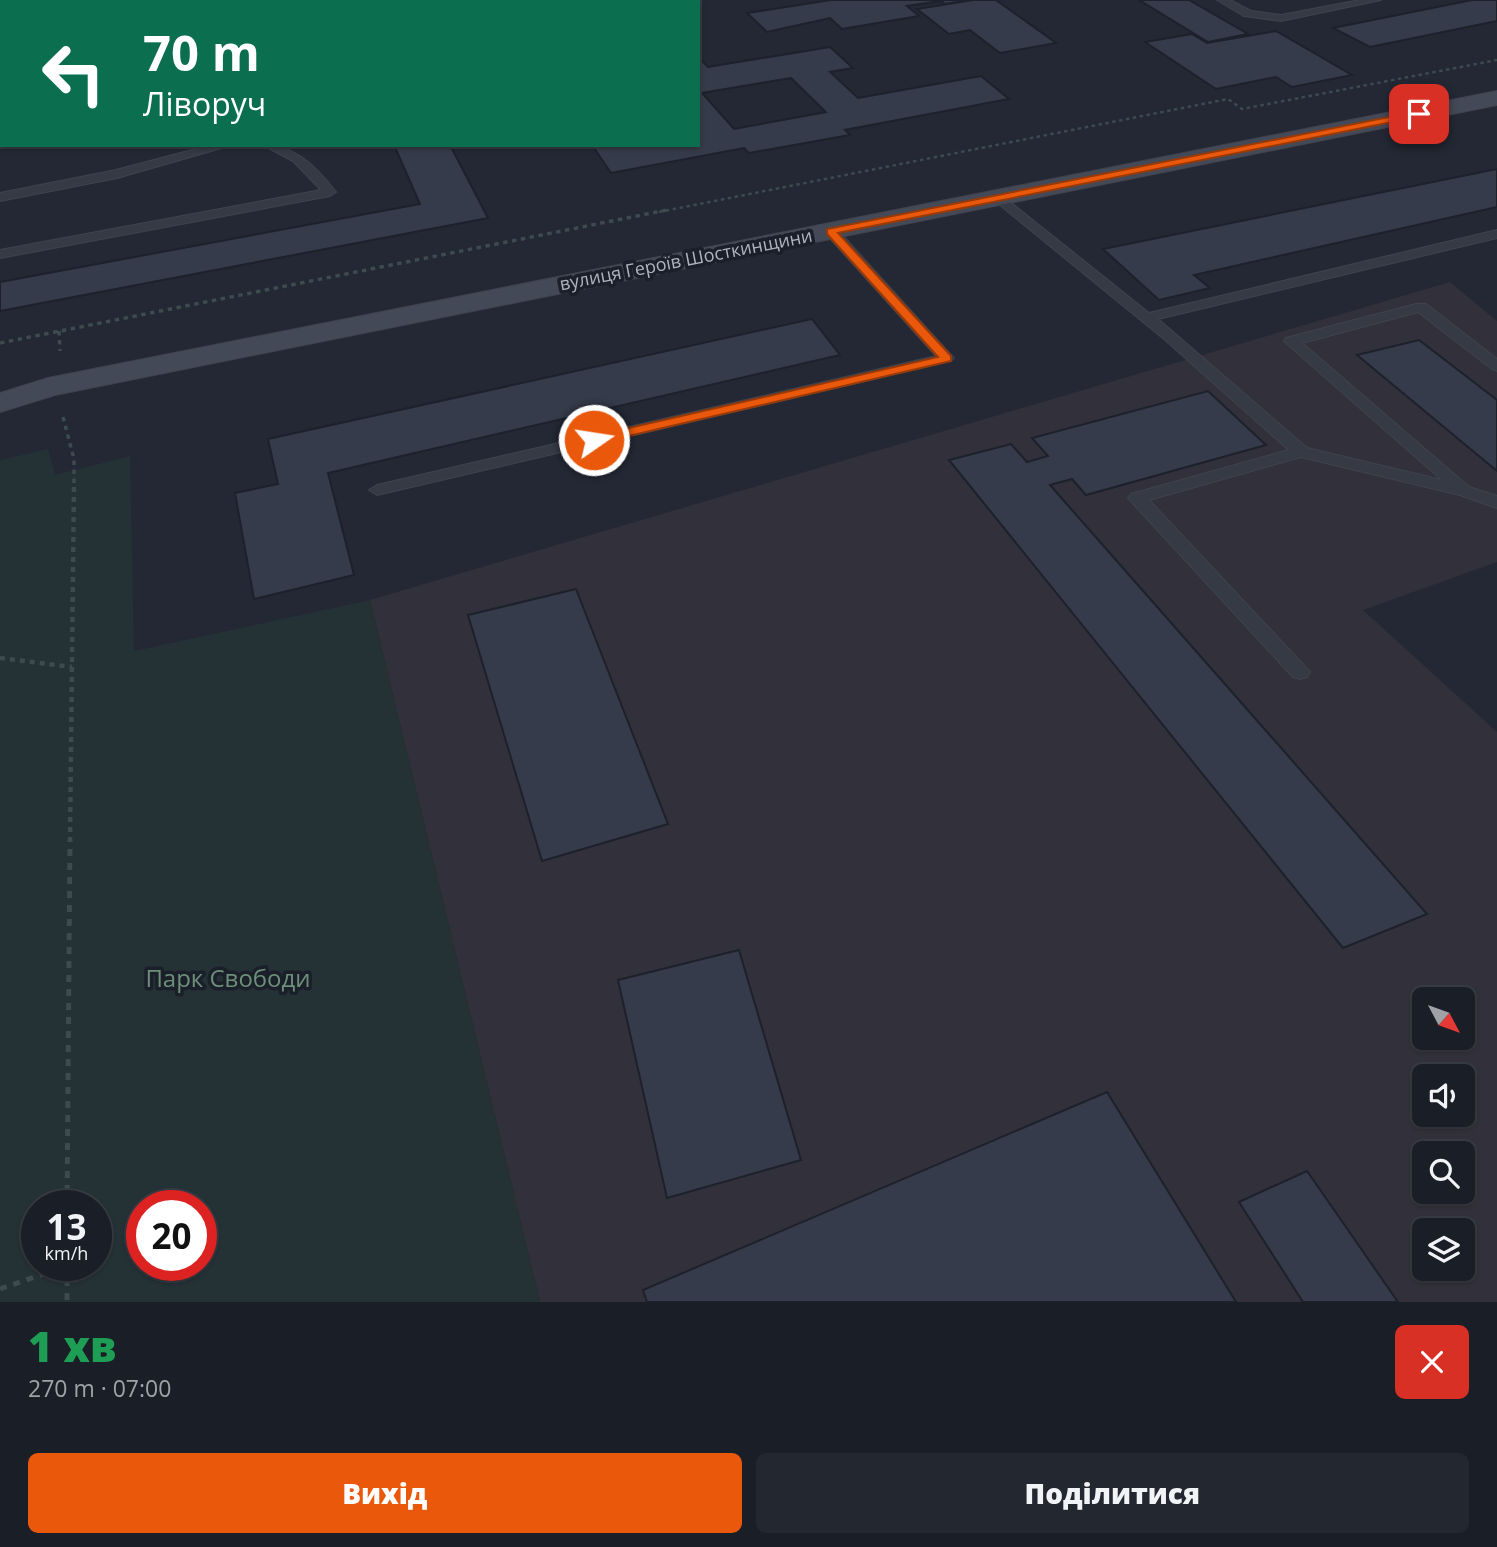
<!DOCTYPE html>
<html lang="uk">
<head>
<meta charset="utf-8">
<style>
  body { margin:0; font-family:"Open Sans",sans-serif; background:#23272f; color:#f1f3f6; height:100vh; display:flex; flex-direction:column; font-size:26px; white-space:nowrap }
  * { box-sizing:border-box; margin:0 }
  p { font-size:23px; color:#9fa2a7 }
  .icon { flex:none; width:38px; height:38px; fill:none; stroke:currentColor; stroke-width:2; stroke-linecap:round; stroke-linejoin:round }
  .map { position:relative; height:1302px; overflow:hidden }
  .sheet { display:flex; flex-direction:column; background:#1a1e27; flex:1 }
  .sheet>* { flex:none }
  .banner { position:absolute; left:0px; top:0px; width:700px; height:147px; box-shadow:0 2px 5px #0004,0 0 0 2px #383c44; background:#0b6e4f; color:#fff; overflow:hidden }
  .needle { width:46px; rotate:131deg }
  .tools { position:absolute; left:1412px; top:987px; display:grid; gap:14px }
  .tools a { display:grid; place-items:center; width:63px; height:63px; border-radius:10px; background:#1a1e27; box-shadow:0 2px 5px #0004,0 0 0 2px #383c44; font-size:35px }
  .speed { position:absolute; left:21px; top:1190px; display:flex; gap:14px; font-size:35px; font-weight:700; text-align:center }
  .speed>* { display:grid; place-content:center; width:91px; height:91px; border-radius:50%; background:#1a1e27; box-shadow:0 2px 5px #0004,0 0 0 2px #383c44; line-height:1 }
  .speed small { font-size:18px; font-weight:400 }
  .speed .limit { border:10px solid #d22; background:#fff; color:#111 }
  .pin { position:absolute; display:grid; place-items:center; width:60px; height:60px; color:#fff; margin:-30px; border-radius:14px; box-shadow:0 4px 10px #0006 }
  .me { position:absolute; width:77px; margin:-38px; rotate:77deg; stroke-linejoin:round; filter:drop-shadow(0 0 5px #0008) }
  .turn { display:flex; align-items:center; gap:24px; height:147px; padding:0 28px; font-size:32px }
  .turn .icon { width:91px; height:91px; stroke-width:2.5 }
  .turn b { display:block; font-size:49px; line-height:60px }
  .round { display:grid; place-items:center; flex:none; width:74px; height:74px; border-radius:10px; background:#23272f }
  .headline { display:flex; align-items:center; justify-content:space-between; height:119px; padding:0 28px }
  h1 { font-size:42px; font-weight:800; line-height:52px; color:#1e9e55 }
  .action { display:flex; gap:14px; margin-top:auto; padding:14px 28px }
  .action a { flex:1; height:80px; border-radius:10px; background:#ea580c; color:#fff; font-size:28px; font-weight:800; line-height:80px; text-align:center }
  .action a+a { background:#23272f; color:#f1f3f6 }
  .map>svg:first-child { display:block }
  .medical { fill:#32303a; fill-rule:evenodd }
  .green { fill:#243135; fill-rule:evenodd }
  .building { fill:#353b4a; stroke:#1d212b; stroke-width:2; fill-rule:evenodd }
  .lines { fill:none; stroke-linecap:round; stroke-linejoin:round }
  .lane-casing { stroke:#3f434e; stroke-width:2 }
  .secondary-casing { stroke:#3f434e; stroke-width:2 }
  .path-far3 { stroke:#3d4a4e; stroke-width:2.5; stroke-dasharray:3.5 3.5; stroke-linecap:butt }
  .path-far2 { stroke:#3d4a4e; stroke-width:3.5; stroke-dasharray:4.5 4.5; stroke-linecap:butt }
  .path-far1 { stroke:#3d4a4e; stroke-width:4.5; stroke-dasharray:5 5; stroke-linecap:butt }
  .path { stroke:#3d4a4e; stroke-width:5; stroke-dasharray:7 7; stroke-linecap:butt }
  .lane { fill:#363a45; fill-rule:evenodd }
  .secondary { fill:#444957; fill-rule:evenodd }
  .route { fill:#ea580c; stroke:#983908; stroke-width:2 }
  .labels { text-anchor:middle; stroke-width:7; stroke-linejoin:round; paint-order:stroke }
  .far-street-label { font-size:18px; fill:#b0b4c1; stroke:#1b1f29 }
  .near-park-label { font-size:24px; fill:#6b8f78; stroke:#1b1f29 }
</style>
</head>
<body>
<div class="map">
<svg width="1497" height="1302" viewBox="0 0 1497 1302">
  <rect width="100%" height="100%" fill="#232834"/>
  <path class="medical" d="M1450,282L1497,321V562L1363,610L1497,732V1302H540L370,600ZM1424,999H1463V1038H1424ZM1424,1076H1463V1115H1424ZM1424,1153H1463V1192H1424ZM1424,1230H1463V1269H1424Z"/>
  <path class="green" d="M48,449L55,475L130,456L134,651L370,600L540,1302H0V460ZM37,1206H96V1265H37ZM142,1206H201V1265H142Z"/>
  <path class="building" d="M831,0H971L945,4L941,1L907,6L919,16L842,29L830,18L767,32L747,13Z
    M973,0H996L1056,43L1000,53L970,30L949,34L917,9Z
    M1139,0H1189L1248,34L1208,42Z
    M1472,0H1497V21L1370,47L1333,28Z
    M1276,31L1352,75L1292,87L1276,77L1216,89L1145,42L1192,34L1207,43Z
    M830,47L853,68L830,72L858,98L981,76L1009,99L845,130L850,135L749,153L744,148L611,173L592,145H698V57L708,67ZM791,78L826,112L734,129L702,93Z
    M394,145H450L488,218L0,311V282L420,204Z
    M1497,169V207L1194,275L1210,288L1159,300L1103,249Z
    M812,319L840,355L328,473L354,575L254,599L235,493L278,484L268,439Z
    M1419,340L1497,400V471L1357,355Z
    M1208,391L1266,445L1086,495L1072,479L1050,485L1427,914L1343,948L949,460L1011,444L1027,462L1048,456L1032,438Z
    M576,589L668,824L542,861L468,615Z
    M739,950L801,1160L667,1198L618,980Z
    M1107,1092L1236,1302H647L643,1290Z
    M1307,1171L1398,1302H1303L1239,1202Z"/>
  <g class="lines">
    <defs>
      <path id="lane" d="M406,0H416L417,2H407Z
        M1217,0H1230L1251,11L1281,15L1360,0H1381L1281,21L1244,16Z
        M211,145H232L117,178L0,201V193L116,170Z
        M263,145C296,145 317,168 336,192L330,196L0,258V250L321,190L293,161Z
        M1000,194L1149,313L1497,230V238L1158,319L1307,448L1442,480L1284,341L1286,338L1416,304H1426L1497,359V371L1492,369L1418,312L1302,343L1469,487L1497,496V508L1460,495L1301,457L1149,500L1310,672L1307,677L1300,679L1293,677L1128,498L1131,494L1289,450L1164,339L995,201V195Z
        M831,227L836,228L951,355L954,358L951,361L377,495L369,490L377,485L936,356L826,234L824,231Z"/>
      <path id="secondary" d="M1497,91V105L55,395L0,412V393L48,378Z"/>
    </defs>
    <use href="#lane" class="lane-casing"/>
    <use href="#secondary" class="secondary-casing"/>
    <path class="path-far3" d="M659,212L1228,99L1242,109L1497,60"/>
    <path class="path-far2" d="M59,331L60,351
      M0,343L667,210
      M63,417L74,459V486"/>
    <path class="path-far1" d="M0,658L72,667
      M70,842L74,484"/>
    <path class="path" d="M67,1206L70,840
      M67,1265V1302
      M0,1289L67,1266"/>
    <use href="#lane" class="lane"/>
    <use href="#secondary" class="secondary"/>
  </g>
  <path class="route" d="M1419,111L1423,114L1422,116L838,233L951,356V361L594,444L587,440L594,436L938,357L827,234V229Z"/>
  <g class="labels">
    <g class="far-street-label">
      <text transform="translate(686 260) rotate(-11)" y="6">вулиця Героїв Шосткинщини</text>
    </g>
    <g class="near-park-label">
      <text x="228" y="987">Парк Свободи</text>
    </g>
  </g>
</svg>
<div class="tools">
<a><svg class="needle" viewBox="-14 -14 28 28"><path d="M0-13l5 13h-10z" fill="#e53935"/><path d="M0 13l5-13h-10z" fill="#9fa2a7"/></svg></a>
<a><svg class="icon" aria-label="sound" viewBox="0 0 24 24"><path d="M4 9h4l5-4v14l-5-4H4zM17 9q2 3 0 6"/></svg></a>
<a><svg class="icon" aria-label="search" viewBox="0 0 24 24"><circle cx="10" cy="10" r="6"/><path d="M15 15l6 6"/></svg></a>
<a><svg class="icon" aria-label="layers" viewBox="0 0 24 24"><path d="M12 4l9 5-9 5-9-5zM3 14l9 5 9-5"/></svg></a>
</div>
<div class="speed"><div>13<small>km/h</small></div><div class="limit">20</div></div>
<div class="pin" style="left:1419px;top:114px;background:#d93025"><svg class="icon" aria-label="arrive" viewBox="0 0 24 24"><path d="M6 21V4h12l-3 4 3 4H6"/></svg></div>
<svg class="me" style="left:594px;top:440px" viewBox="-20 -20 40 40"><circle r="17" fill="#ea580c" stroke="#fff" stroke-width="3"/><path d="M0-11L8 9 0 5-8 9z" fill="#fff"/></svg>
<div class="banner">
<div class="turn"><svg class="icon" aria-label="left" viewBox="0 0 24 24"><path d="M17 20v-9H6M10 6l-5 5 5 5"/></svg><div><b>70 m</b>Ліворуч</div></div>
</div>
</div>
<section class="sheet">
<div class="headline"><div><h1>1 хв</h1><p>270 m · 07:00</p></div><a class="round" style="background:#d93025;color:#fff"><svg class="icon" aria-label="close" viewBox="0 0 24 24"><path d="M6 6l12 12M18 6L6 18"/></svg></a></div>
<div class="action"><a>Вихід</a><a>Поділитися</a></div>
</section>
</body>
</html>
